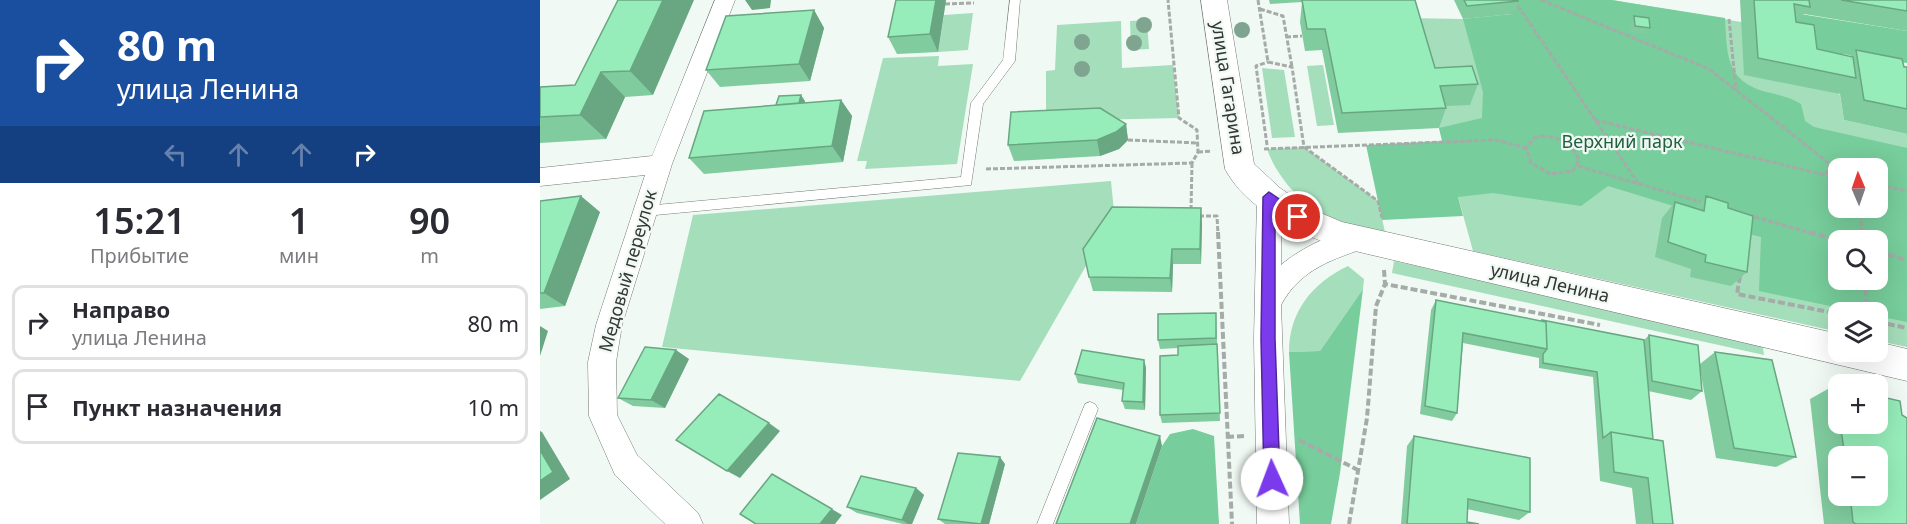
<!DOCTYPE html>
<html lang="ru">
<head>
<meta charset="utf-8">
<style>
  body { margin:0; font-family:"Noto Sans",sans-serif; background:#f7f7f7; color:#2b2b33; height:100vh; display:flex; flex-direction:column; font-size:22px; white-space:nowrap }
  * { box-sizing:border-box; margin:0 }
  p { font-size:20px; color:#7c7c81 }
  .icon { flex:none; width:33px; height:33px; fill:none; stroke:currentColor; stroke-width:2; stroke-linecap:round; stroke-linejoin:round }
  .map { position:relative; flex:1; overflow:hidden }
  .side { display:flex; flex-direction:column; background:#fff; width:540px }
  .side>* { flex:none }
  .top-card { background:#1a4fa0; color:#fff; overflow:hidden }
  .needle { width:39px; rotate:358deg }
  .tools { position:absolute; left:1288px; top:158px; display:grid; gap:12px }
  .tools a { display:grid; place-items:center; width:60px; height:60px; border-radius:12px; background:#fff; box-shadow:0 6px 24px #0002; font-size:30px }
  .pin { position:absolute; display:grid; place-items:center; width:51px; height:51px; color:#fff; margin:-26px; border:3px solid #fff; border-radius:50%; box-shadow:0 2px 6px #0007 }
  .me { position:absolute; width:66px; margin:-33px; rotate:358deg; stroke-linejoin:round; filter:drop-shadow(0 0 4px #0008) }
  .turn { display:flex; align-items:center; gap:21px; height:126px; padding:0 18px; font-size:27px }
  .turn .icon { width:78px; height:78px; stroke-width:2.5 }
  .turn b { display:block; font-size:42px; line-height:51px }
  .lanes { display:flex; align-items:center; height:57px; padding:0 18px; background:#0003; justify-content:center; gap:30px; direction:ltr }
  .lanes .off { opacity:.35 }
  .eta { display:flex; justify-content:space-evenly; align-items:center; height:102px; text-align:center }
  .eta b { font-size:36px; font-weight:600; line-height:42px }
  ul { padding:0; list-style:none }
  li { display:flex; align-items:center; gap:18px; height:75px; margin:0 12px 9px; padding:0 6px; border:3px solid #e1e1e2; border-radius:12px }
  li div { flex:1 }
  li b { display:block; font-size:22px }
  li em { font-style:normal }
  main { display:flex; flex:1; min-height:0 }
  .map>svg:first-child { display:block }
  .green { fill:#a5debb; fill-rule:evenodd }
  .forest { fill:#77cd9b; fill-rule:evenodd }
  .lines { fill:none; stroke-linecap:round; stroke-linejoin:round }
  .lane-casing { stroke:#737a75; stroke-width:1 }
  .street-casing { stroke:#737a75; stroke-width:1 }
  .secondary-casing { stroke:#737a75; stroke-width:1 }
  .path-far1 { stroke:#a5aba7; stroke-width:3; stroke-dasharray:5 2; stroke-linecap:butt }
  .path { stroke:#a5aba7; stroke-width:4; stroke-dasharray:7 3; stroke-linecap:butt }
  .lane { fill:#fff; fill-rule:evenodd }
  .street { fill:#fff; fill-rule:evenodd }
  .secondary { fill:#fff; fill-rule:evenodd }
  .tree { fill:#7fa590 }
  .wall { fill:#81cc9f; fill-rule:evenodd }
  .shaded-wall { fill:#69a682 }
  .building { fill:#96edb9; stroke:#69a682; stroke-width:1.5 }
  .route { fill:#7c3aed; stroke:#51269a; stroke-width:1.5 }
  .labels { text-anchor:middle; stroke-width:4.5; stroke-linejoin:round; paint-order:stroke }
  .street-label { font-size:18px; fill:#333634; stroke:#f1f9f4 }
  .park-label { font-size:18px; fill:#22603f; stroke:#f1f9f4 }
</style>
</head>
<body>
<main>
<section class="side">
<div class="top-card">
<div class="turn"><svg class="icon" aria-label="right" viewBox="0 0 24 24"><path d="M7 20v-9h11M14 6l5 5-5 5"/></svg><div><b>80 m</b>улица Ленина</div></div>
<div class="lanes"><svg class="icon off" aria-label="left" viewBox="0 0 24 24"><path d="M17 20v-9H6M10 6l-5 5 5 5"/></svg><svg class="icon off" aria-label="ahead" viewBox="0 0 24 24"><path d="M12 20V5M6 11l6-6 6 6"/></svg><svg class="icon off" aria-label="ahead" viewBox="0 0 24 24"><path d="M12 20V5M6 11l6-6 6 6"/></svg><svg class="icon" aria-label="right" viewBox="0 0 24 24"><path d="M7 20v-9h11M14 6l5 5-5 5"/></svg></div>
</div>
<div class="eta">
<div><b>15:21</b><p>Прибытие</p></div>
<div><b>1</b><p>мин</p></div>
<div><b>90</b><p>m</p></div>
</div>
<ul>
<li><svg class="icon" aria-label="right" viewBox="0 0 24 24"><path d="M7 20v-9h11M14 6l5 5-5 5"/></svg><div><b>Направо</b><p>улица Ленина</p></div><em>80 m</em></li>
<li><svg class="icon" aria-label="arrive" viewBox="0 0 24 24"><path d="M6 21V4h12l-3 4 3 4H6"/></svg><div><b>Пункт назначения</b></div><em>10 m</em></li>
</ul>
</section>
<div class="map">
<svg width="1367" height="524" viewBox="0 0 1367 524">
  <rect width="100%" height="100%" fill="#f1f9f4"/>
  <path class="green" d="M966,0H1073L1201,22L1300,95L1304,120L1367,134V347L1338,341V312H1299V332L933,251L893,106L930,104L889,89L869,18L923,19L973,14ZM1299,168H1338V207H1299ZM1299,240H1338V279H1299Z
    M433,13L428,50L398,52L404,15Z
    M607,20L609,49L591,50L590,21Z
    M581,21L582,68L633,65L639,118L506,121V71L515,70L517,25Z
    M399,56L398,66L433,64L417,164L325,169L327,161H317L343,58Z
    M783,65L794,125L777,126L767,66Z
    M722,68L744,70L755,137L732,138Z
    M764,147L838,201L845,232C828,229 808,227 793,221C764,208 737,178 727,149Z
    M571,181L575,222L547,264L480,381L122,347L153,215Z
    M854,261L1222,342L1224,355L852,273Z
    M808,266L824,279L823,289L780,351L749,352C749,312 772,283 808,266Z"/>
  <path class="forest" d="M966,0H1071L1185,18C1187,53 1185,81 1226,92C1240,95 1249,97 1261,104L1265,121L1274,127L1367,148V322L1338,316V312H1318L1219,291L1221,237L1197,231L1173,218L1068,186L1041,206L953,193L918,197L923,216L842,220L826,145L902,141L899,128L942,118L943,92L923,19L973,14ZM1299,168H1338V207H1299ZM1299,240H1338V279H1299Z
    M1254,13L1367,31V63L1302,54L1304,64L1297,74L1255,24Z
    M823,289L800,473L791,524H760L749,352L780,351Z
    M653,429L674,436L679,524H596L622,446L630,434Z"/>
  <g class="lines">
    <defs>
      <path id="lane" d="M470,0H480L475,61L443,104L431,185L105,216L100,215L99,211L100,207L105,206L421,177L431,103L463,60Z
        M550,402L555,404L558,409L513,524H497L545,404Z"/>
      <path id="street" d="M175,0H195L132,164L82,325L76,362L77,415L97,455L158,513L163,524H125L75,475L49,416L48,362L56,325L105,175L0,186V168L112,156Z
        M729,187L738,190L741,197V265C759,249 807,223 831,232L835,239L831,246C794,259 761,268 741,305L749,524H717L714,339L717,197L720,190Z"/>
      <path id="secondary" d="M661,0H687L714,164L740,188L769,208L802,222L1299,334V351H1338V342L1367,349V381L798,247C757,233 706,209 685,169Z"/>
    </defs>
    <use href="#lane" class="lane-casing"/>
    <use href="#street" class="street-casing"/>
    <use href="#secondary" class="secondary-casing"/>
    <path class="path-far1" d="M718,0L728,62L752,67L764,147L838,201L842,218
      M974,0L1098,183
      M1001,0L1169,69L1290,164
      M405,4L434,3
      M720,9L743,16L752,67
      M1189,19L1196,90
      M746,37L762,36
      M1055,120L1286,175
      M1001,136C1019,137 1032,142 1039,160L1033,171L1010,174L991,163L986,148L994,138Z
      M588,140L658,143
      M727,145L716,66L728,62
      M724,149L956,140L986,148
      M658,152L672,151
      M1038,166L1164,203
      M446,169L652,163L658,152L657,130L639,118L628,0
      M1339,185L1367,191
      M1299,191L1286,175L1290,164L1302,160L1325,168
      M1320,207L1322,234
      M651,210L652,163
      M1208,215L1274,234
      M659,216H677L678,234"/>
    <path class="path" d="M678,232L692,524
      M1269,232L1299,241
      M1322,232V240
      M1338,252L1367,260
      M844,270L845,284L1060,325
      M1200,276L1197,294L1299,314
      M1325,279L1327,312
      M1338,322L1367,328
      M687,437L704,436
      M759,440L818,470
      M809,524L827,418L836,306L845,284"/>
    <use href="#lane" class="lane"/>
    <use href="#street" class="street"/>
    <use href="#secondary" class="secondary"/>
  </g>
  <g class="tree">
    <circle cx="604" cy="25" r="8"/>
    <circle cx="702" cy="30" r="8"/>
    <circle cx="542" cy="42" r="8"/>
    <circle cx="594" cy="43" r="8"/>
    <circle cx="542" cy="69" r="8"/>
  </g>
  <path class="wall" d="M78,0L113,95L85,97L66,139L0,143V87L35,85Z
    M406,0L398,52L357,54L348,37Z
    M729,0H875L895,68L938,84L930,105L906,106V108L899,128L798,133L782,50L765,51L760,22L762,2L730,4Z
    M914,0H978V1L973,14L923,19Z
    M1200,0H1367V31L1264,14L1257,22L1277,49L1310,56L1316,50L1367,67V134L1304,120L1300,94L1204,75Z
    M274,10L284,28L270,81L180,87L166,70Z
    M1094,16L1110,28L1106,34L1091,32V22Z
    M301,100L312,116L303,162L164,174L149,158L236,105L265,101V103Z
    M586,124L588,140L579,149L560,156L474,161L468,145Z
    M1166,196L1188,208L1207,272L1191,286L1150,277L1151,269L1115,257L1122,218L1135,202L1155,209Z
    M0,201L60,212L25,306L0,309Z
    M662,223L661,264H633L632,292L553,291L549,277Z
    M896,300L1001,321L1002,320L1104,340L1109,335L1160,364L1175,352L1256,457L1236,467L1176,458L1160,369L1162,391L1151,400L1108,391L1113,439L1133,524H1096L1092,488L1060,481L1053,377L999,368V358L923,343L917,413L912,421L880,414L891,310Z
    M676,313L680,421L622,423L620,415L638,355V348L620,349L618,340Z
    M149,359L125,408L93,406L78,398Z
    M604,360L606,368L605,410L585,409L582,401L583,390L538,383L535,374Z
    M1295,385L1299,386V423H1338L1362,415L1367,524H1284L1270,399ZM1299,456H1338V495H1299Z
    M874,436L990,512L979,520L927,509V522L939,524H861L867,446Z
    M465,464L449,524H405L398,519Z
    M376,488L384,495L372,524H363L317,513L307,507Z"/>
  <path class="shaded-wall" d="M123,0H154L113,95L90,71Z
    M205,0H231L230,8L212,10Z
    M396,0H406L398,52L390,34Z
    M274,10L284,28L270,81L259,64Z
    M61,72L85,97L66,139L40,115Z
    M261,95L265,101L261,117L257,111Z
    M301,100L312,116L303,162L292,146Z
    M586,124L588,140L579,149L560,156L557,140Z
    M41,196L60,212L25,306L4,293Z
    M661,208L662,223L661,264L660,249Z
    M632,249L633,264L632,292L630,278Z
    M0,326L8,331L0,356Z
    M136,350L149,359L125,408L111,400Z
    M604,360L606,368L605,410L603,402Z
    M229,423L240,431L200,478L187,471Z
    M0,431L2,432L30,479L0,500Z
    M620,436L622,446L596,524H590Z
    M460,457L465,464L449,524H441Z
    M232,474L302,515L295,524H280Z
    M376,488L384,495L372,524H368L362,520Z"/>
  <path class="building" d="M78,0H123L90,71L61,72L40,115L0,117V87L35,85Z
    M356,0H396L390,34L348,37Z
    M762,0H875L895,68L932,66L938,84L900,86L906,108L802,113L785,29H767Z
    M924,0H978V1L927,6Z
    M1214,0H1269L1270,7L1254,4L1256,22L1274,25L1277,49L1313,57L1316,78L1218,58Z
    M1301,0H1367V11Z
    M274,10L259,64L166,70L186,16Z
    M1094,16L1109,18L1110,28L1095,26Z
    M1316,50L1362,59L1364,67H1367V109L1324,100Z
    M261,95L259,103L236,105L239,96Z
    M301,100L292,146L149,158L164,111Z
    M560,108L586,124L576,132L557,140L468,145L471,112Z
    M41,196L4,293H0V201Z
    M1166,196L1188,203V208L1213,216L1207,272L1165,262L1166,255L1128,242L1135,202L1164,211Z
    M572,207L661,208L660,249H632L630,278L549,277L543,249Z
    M896,300L1006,322L1007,349L923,333L917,413L885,406Z
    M676,313V338L618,340V314Z
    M1002,320L1104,340L1113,439L1071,432L1063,438L1057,372L1003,363V354L1007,349L1006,322L1002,321Z
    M1109,335L1158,345L1162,391L1112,381Z
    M677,344L680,413L620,415V356L638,355V346Z
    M105,347L136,350L111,400L78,398Z
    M542,350L604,360L603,402L582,401L584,383L535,374Z
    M1175,352L1232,360L1256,457L1194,448Z
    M1295,385L1299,386V414Z
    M179,394L229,423L187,471L136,440Z
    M1338,396L1360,401L1362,415L1367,418V524H1316L1313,522L1310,495H1338V456H1305L1300,423H1338Z
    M557,418L620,436L590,524H516Z
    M1071,432L1123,441L1133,524H1113L1108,478L1074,472Z
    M874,436L990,458V512L928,499L927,522L939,524H867Z
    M0,450L13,472L0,481Z
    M418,453L460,457L441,524L398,519Z
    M232,474L292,509L280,524H216L200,514Z
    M321,476L376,488L362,520L307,507Z"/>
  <path class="route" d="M729,192L765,217L758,222L735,208V339L740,479L738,485L732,487L726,485L724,479L721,339L723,197Z"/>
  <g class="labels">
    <g class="street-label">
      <text transform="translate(688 88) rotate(81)" y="6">улица Гагарина</text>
      <text transform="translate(88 271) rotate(-74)" y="6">Медовый переулок</text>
      <text transform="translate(1010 283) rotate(13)" y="6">улица Ленина</text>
    </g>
    <g class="park-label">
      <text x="1082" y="148">Верхний парк</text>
    </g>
  </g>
</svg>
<div class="tools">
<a><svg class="needle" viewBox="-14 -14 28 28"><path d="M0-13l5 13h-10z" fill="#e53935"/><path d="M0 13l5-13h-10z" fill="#7c7c81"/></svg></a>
<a><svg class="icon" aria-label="search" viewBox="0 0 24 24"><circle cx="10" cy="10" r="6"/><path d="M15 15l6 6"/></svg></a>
<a><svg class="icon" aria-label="layers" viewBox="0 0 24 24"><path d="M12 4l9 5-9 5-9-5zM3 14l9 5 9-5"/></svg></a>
<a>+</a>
<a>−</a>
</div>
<div class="pin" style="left:758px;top:217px;background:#d93025"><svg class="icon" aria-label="arrive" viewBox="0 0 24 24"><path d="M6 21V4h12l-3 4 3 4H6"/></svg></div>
<svg class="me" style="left:732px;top:479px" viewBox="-20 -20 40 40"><circle r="19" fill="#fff"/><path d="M0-13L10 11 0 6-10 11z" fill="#7c3aed"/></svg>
</div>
</main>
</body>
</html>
